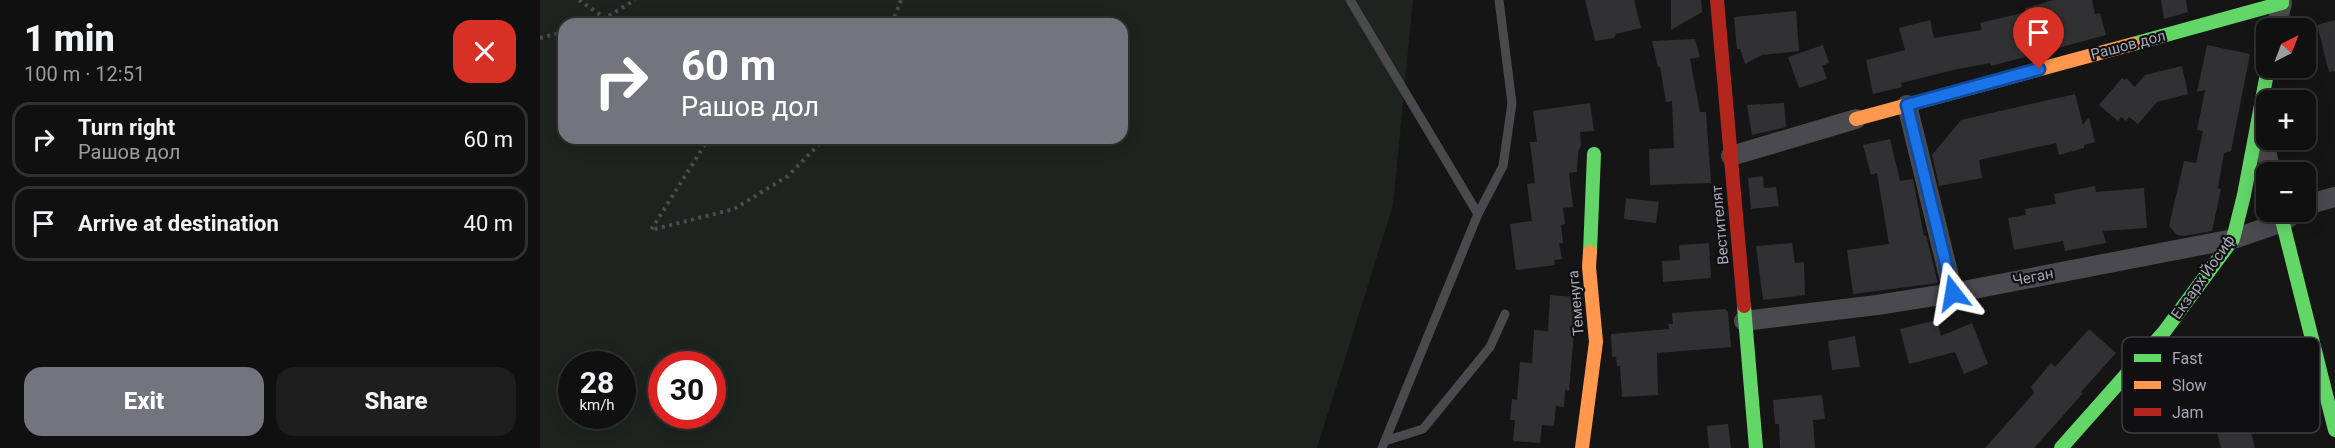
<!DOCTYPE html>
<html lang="en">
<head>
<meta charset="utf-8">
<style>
  body { margin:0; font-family:Roboto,sans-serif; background:#1e1e1e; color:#f1f3f6; height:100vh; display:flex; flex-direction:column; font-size:22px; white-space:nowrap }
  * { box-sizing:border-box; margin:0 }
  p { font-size:20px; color:#9c9d9f }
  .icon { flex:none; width:33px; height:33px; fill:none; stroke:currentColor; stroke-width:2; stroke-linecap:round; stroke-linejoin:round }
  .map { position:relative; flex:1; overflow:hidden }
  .side { display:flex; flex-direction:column; background:#101010; width:540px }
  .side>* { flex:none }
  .hud { position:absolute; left:18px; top:18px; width:570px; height:126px; border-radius:18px; box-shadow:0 3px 15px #0003,0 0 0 2px #303030; background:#73747e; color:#fff; overflow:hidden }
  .needle { width:39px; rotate:42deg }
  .controls { position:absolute; left:1716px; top:18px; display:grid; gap:12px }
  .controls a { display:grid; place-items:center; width:60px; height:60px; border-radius:12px; background:#101010; box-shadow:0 3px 15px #0003,0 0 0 2px #303030; font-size:30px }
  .speed { position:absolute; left:18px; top:351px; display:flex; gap:12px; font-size:30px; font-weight:700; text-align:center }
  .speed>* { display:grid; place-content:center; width:78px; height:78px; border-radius:50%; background:#101010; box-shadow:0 3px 15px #0003,0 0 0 2px #303030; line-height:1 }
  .speed small { font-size:15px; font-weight:400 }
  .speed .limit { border:9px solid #d22; background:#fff; color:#111 }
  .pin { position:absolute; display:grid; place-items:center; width:51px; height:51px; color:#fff; margin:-62px -26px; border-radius:50% 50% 50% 0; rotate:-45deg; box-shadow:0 0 6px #0007 }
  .pin .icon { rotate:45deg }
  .me { position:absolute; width:66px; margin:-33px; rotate:346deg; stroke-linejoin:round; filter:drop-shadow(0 0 4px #0008) }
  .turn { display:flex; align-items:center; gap:21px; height:126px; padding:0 24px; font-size:27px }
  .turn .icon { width:78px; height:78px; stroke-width:2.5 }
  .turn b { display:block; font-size:42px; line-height:51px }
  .round { display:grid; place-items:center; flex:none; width:63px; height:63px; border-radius:18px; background:#1e1e1e }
  .summary { display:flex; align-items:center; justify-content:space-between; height:102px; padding:0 24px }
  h1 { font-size:36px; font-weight:800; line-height:45px }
  .primary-button { display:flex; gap:12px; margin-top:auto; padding:12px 24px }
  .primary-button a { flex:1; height:69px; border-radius:18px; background:#73747e; color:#fff; font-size:24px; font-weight:800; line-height:69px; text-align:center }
  .primary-button a+a { background:#1e1e1e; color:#f1f3f6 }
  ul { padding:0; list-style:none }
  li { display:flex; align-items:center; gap:18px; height:75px; margin:0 12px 9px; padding:0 12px; border:3px solid #303030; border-radius:18px }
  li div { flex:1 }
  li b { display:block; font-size:22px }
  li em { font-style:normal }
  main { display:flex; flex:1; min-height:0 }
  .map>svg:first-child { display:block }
  .green { fill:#1d241f; fill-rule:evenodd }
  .building { fill:#313133 }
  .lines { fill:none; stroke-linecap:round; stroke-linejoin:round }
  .path { stroke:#4b4b50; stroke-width:4; stroke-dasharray:3 4.5; stroke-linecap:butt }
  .lane { stroke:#49494e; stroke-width:9 }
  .street { stroke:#49494e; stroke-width:20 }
  .fast { stroke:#63d668; stroke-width:14 }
  .slow { stroke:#ff974d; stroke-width:14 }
  .jam { stroke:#b3261e; stroke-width:14 }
  .route-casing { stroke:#114b97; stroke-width:15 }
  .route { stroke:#1a73e8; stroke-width:10 }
  .labels { text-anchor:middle; stroke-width:4.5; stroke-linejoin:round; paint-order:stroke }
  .street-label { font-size:15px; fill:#a6a7b6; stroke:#100f11 }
  .key { fill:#100f11; stroke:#3d3d43; stroke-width:1.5 }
  .key-label { font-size:16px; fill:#a6a7b6 }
</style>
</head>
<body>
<main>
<section class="side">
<div class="summary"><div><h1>1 min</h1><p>100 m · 12:51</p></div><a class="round" style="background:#d93025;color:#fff"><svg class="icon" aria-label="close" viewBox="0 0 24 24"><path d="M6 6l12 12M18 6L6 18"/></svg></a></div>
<ul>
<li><svg class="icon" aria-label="right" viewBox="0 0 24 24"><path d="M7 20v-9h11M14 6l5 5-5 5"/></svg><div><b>Turn right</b><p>Рашов дол</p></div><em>60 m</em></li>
<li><svg class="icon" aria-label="arrive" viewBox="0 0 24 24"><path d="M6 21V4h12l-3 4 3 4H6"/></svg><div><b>Arrive at destination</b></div><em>40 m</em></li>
</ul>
<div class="primary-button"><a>Exit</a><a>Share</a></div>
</section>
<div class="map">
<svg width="1795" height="448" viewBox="0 0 1795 448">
  <rect width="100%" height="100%" fill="#151515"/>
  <path class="green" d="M0,0H873L853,205L777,448H0ZM24,24H582V138H24ZM32,364H82V416H32ZM122,364H172V416H122Z"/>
  <path class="building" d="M1045,0H1094L1101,28L1076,34L1074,38L1055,41Z
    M1131,0H1161L1162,12L1131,30Z
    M1514,0H1552L1555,14L1560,13L1566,35L1451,66L1450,63L1413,70L1361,83L1362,87L1333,94L1326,60L1365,50L1359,28L1390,20L1394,38L1442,30L1440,23L1486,12L1485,8Z
    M1621,0H1646L1648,12L1624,19Z
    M1256,11L1259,51L1222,55L1205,64L1200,49H1197L1194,17Z
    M1795,20V71L1789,72L1777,25Z
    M1155,39L1160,57L1150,59L1160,112H1166L1171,183L1110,185L1109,149L1134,148L1132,101L1126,102L1120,67H1118L1112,41Z
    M1283,45L1289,63L1282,66L1287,79L1259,88L1248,57Z
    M1667,45L1710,54L1691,151L1684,153L1678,188L1681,189L1672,231L1644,236L1637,235L1629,226L1644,161L1656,163L1663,131L1657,130L1665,90L1657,92Z
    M1642,66L1648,94L1617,102L1598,124L1589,117L1586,121L1581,117L1578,121L1559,105L1582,78L1585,80L1586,78L1595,87L1605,75Z
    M1535,94L1543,125L1549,117L1555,142L1544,145V148L1519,155L1516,143L1439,160L1442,178L1399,186L1392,155L1421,120Z
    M1050,103L1054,131L1040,132L1041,145L1038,153L1037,172L1029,173L1033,207L1023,208L1025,224L1021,225L1023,243H1019L1022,259L1014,260L1015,265L976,270L970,224L992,221L987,184L995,183L990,142H997L993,111Z
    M1244,103L1246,127L1212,135L1207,105Z
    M1350,139L1360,181L1373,179L1384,236L1386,235L1398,283L1313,294L1307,250L1349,244L1337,173L1331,175L1323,145Z
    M1223,176L1224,188L1236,187L1239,206L1211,209L1208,178Z
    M1555,186L1556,192L1604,188L1607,228L1563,231L1566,243L1525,251L1523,241L1474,250L1468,218L1486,215L1485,209L1516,204L1514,194Z
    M1086,198L1119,202L1116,223L1084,219Z
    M1169,243L1171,278L1123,282L1122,261L1140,260L1139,245Z
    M1252,243L1255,263L1264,262L1265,295L1223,300L1216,246Z
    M1010,295L1036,297L1038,320H1035L1029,391L1025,390L1024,407L1016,406L1014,426L1002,425L1000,443L973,441L975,420H970L972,399L977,400L980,362L992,363L994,330L1008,331Z
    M1185,309L1188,312L1191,347L1117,353L1118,395L1082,397L1080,366H1077L1076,357H1072L1071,334L1129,329L1128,324H1133L1132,313Z
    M1397,320L1401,336L1432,323L1448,364L1424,374L1415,352L1369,364L1360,329Z
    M1549,329L1576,353L1541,392L1543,393L1521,418L1494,448H1445L1494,393L1491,387L1511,363L1515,367Z
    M1315,336L1320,367L1292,370L1288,341Z
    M1753,342L1762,376L1701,391L1715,448H1681L1661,370L1654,371L1650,355L1689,346L1692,357Z
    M1282,395L1285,419L1273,420L1275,448H1240L1239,424H1235L1233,400Z
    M1188,424L1191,448H1169L1167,426Z"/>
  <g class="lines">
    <path class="path" d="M39,0L65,18L85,24
      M48,24L65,18L95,0
      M352,24L361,0
      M0,38L24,32
      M169,138L111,230L194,209L248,176L285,138"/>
    <path class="lane" d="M810,0L938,214
      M845,441L883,429L950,347L965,314
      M842,448L938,214L963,166L972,103L959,0"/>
    <path class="street" d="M1736,28L1742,3
      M1367,105L1413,293
      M1720,126L1731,172
      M1191,156L1316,119
      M1766,205L1795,197
      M1204,321L1337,305L1413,293L1693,239L1743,222L1755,212"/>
    <path class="fast" d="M1593,44L1742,3V0
      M1740,212L1795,430
      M1050,252L1054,154
      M1204,306L1216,448
      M1521,448L1624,332L1693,239L1704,195L1728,68"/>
    <path class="slow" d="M1316,119L1593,44
      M1042,448L1056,342L1049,267L1050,252"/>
    <path class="jam" d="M1177,0L1204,306"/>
  </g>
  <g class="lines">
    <defs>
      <path id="route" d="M1413,293L1367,105L1499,69"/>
    </defs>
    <use href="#route" class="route-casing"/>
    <use href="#route" class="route"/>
  </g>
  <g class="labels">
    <g class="street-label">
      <text transform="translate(1588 45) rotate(-15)" y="5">Рашов дол</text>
      <text transform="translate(1180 225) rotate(-95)" y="5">Вестителят</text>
      <text transform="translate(1493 277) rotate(-11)" y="5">Чеган</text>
      <text transform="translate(1663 277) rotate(-55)" y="5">Екзарх Йосиф</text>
      <text transform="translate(1036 303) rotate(-95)" y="5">Теменуга</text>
    </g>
  </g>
  <rect x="1582" y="337" width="198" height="96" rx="9" class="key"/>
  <rect x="1594" y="354" width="27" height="8" fill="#63d668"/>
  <rect x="1594" y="381" width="27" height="8" fill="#ff974d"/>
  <rect x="1594" y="408" width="27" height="8" fill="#b3261e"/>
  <g class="key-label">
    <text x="1632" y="364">Fast</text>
    <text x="1632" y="391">Slow</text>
    <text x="1632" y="418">Jam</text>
  </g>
</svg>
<div class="controls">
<a><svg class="needle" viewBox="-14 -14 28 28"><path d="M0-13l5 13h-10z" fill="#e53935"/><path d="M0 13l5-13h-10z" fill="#9c9d9f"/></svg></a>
<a>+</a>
<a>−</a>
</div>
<div class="speed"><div>28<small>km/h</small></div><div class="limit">30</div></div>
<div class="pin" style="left:1499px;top:69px;background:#d93025"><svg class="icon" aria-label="arrive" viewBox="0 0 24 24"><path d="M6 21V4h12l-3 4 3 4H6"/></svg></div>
<svg class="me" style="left:1413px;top:293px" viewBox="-20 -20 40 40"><path d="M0-17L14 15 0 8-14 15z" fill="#1a73e8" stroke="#fff" stroke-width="4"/></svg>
<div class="hud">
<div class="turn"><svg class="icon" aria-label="right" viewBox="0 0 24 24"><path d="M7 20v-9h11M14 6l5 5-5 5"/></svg><div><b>60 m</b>Рашов дол</div></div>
</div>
</div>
</main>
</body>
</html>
